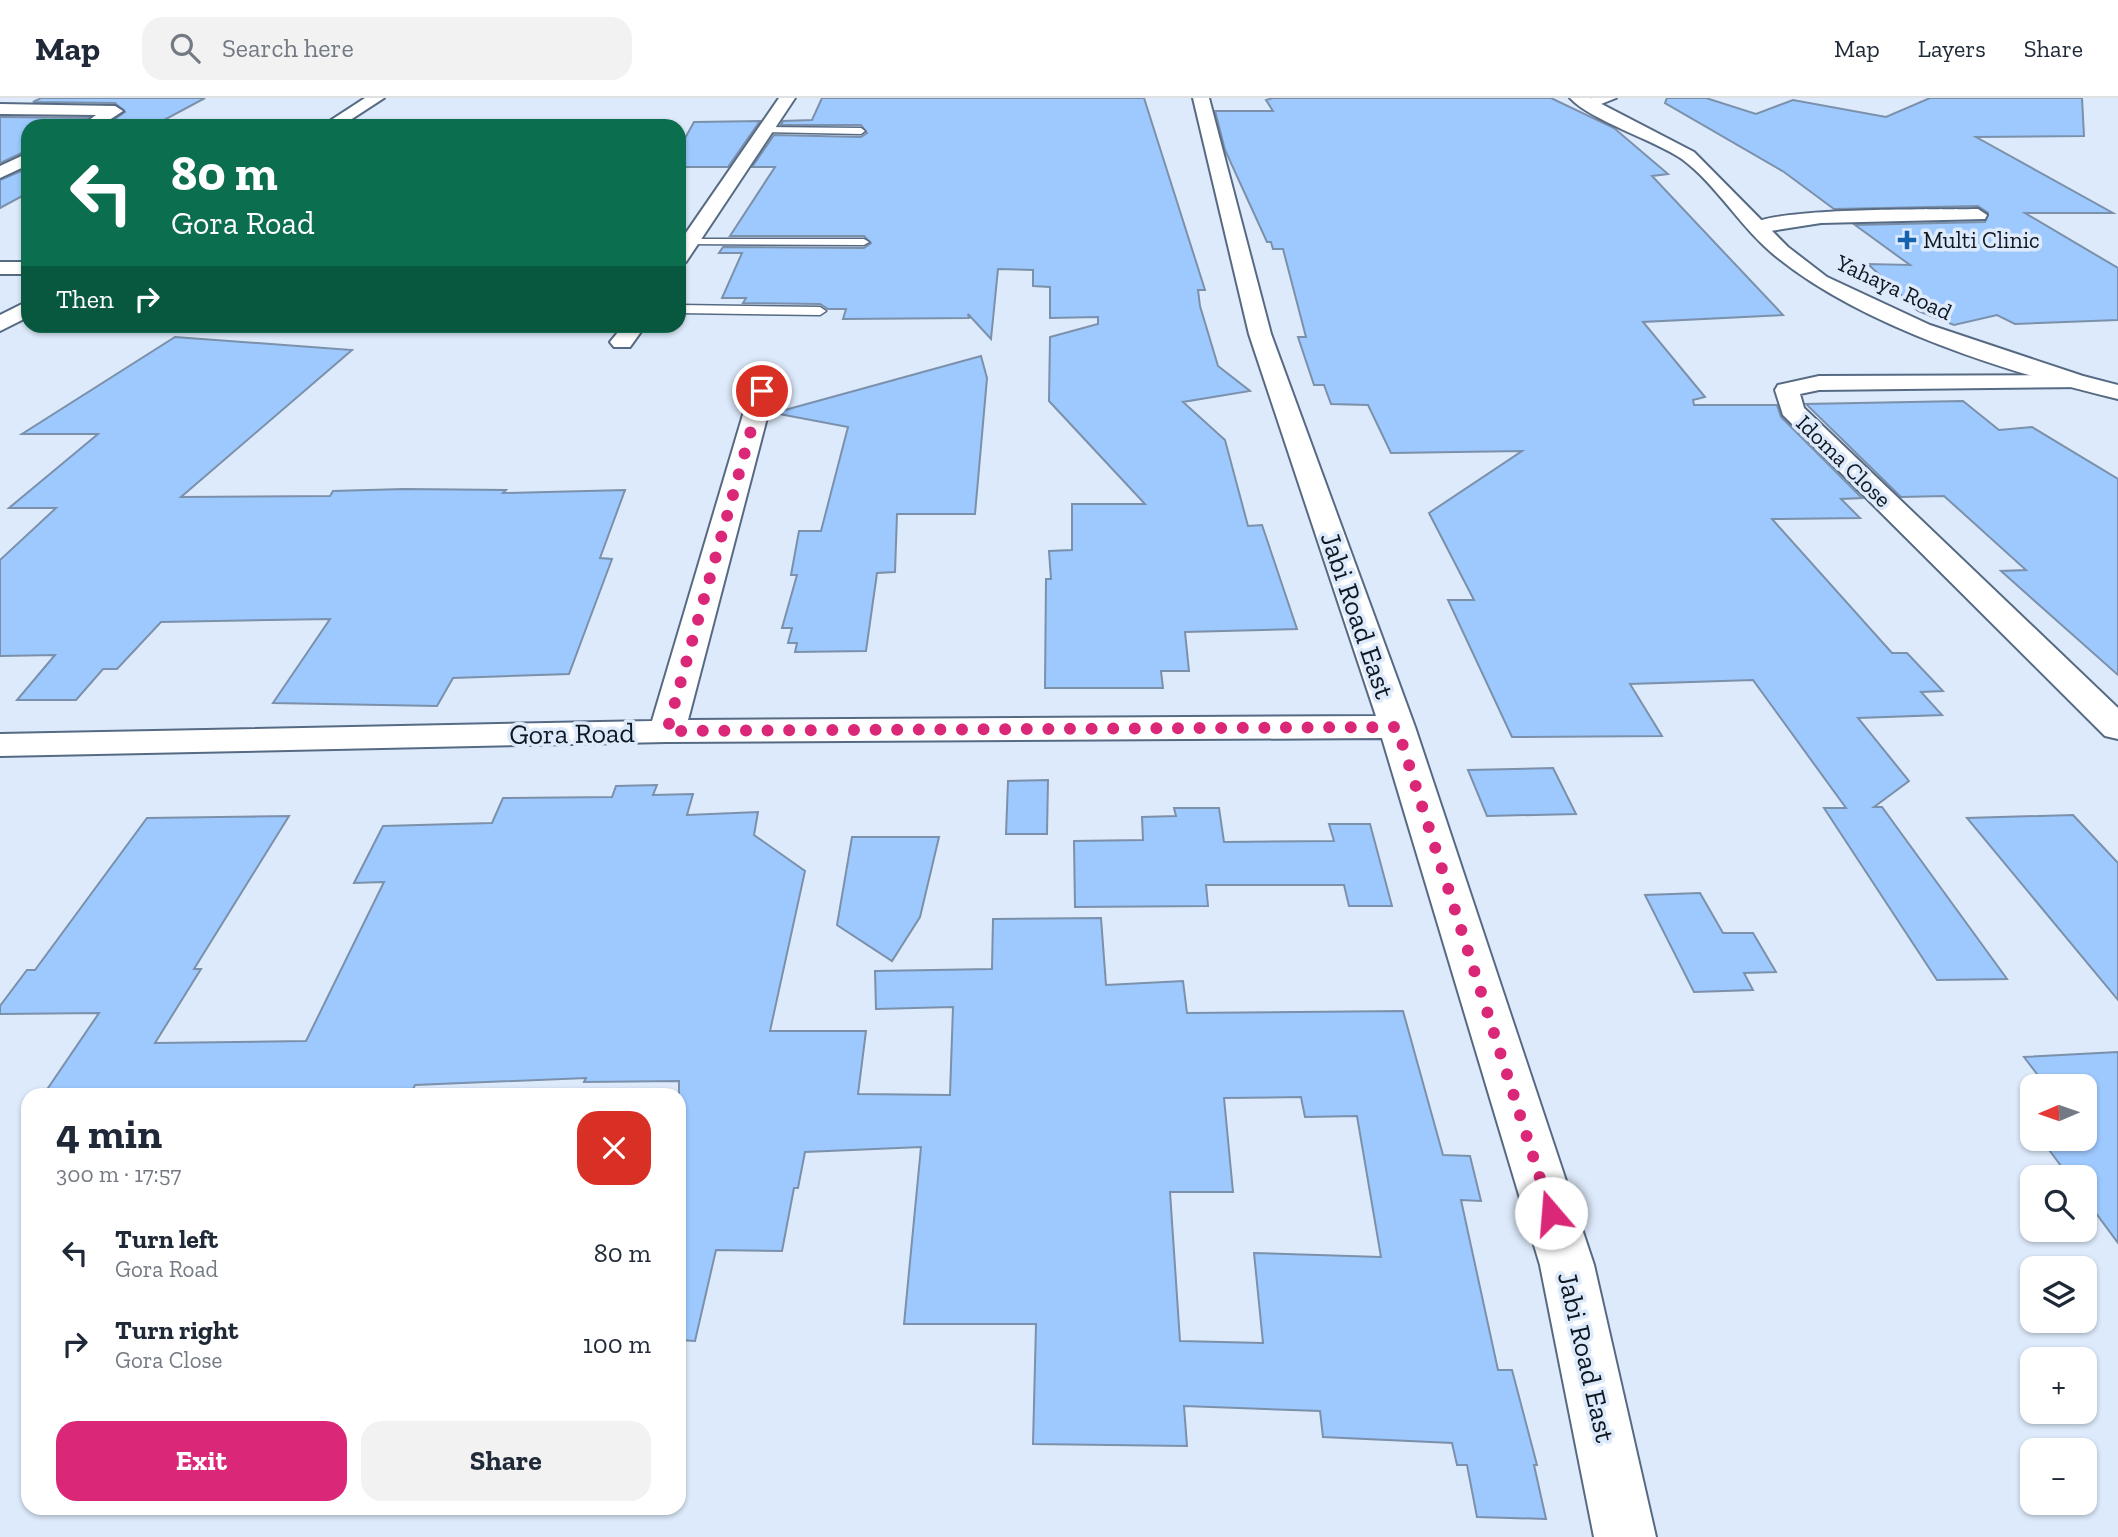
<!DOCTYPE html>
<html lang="en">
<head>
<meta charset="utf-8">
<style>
  body { margin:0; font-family:"Zilla Slab",serif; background:#f2f2f3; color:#1f2937; height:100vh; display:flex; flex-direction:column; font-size:26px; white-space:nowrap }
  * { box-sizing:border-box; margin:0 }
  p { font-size:23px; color:#747a83 }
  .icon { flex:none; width:38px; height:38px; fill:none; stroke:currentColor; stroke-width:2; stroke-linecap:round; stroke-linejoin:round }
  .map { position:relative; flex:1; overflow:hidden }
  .sheet { position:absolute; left:21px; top:990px; width:665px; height:427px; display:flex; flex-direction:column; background:#fff; border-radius:21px; box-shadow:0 2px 5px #0004 }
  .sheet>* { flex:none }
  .guide { position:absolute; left:21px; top:21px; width:665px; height:214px; border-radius:21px; box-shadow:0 2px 5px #0004; background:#0b6e4f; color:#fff; overflow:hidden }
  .needle { width:46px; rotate:268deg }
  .tools { position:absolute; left:2020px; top:976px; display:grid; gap:14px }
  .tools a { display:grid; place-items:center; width:77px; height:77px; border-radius:14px; background:#fff; box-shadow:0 2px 5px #0004; font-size:35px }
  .pin { position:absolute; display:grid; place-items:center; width:60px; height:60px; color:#fff; margin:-30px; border:4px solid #fff; border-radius:50%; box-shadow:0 2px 7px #0007 }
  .me { position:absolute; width:77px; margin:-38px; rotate:342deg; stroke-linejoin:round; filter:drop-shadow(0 0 5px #0008) }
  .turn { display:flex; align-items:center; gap:24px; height:147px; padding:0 35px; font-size:32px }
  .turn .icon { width:91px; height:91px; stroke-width:2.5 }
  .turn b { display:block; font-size:49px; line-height:60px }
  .then { display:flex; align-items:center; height:66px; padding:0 35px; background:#0003; gap:14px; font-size:26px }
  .round { display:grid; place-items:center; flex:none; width:74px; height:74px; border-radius:21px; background:#f2f2f3 }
  .headline { display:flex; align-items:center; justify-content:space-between; height:119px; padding:0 35px }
  h1 { font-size:42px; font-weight:700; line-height:52px }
  .primary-button { display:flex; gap:14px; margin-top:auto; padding:14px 35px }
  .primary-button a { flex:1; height:80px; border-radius:21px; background:#db2777; color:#fff; font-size:28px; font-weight:700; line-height:80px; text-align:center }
  .primary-button a+a { background:#f2f2f3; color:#1f2937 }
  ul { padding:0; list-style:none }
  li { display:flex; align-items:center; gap:21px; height:91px; padding:0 35px }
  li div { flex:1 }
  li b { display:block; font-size:26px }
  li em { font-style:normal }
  header { display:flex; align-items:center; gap:42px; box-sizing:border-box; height:98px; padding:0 35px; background:#fff; border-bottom:2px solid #e0e1e3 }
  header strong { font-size:33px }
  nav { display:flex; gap:38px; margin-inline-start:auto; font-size:24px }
  .search { width:490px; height:63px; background:#f2f2f3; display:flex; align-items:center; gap:18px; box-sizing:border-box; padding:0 24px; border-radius:21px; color:#747a83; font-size:26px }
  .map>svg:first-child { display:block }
  .building { fill:#9ec9fe; stroke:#7b90aa; stroke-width:2; fill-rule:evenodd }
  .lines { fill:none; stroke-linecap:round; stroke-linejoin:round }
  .service-casing { stroke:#566a83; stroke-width:3 }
  .minor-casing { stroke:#566a83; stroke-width:4 }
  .tertiary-casing { stroke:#566a83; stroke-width:4 }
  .service { fill:#fff; fill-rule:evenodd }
  .minor { fill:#fff; fill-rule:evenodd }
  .tertiary { fill:#fff; fill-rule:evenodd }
  .route { stroke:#db2777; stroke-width:12; stroke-dasharray:0 21.6 }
  .poi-dot { fill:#1562b1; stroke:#ddeafb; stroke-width:2.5 }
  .labels { text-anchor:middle; stroke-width:7; stroke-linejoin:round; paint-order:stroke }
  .far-poi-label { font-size:23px; fill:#0f1721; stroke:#ddeafb; text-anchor:start }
  .far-street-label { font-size:23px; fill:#0f1721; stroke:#ddeafb }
  .street-label { font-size:28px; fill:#0f1721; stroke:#ddeafb }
</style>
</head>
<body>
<header>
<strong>Map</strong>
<div class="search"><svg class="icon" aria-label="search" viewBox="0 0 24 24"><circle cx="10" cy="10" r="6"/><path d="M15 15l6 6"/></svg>Search here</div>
<nav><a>Map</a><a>Layers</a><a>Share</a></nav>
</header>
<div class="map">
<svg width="2118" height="1439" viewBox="0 0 2118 1439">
  <rect width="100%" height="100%" fill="#ddeafb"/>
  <path class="building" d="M41,0H205L153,28H105L125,14L115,5L33,4Z
    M822,0H1144L1205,192H1198L1200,208L1218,268L1250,293L1183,304L1225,342L1248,428L1262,427L1297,531L1185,534L1189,573H1161L1163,590H1045L1046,481H1051L1049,453L1072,452V406H1145L1049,303L1050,239L1098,226V219L1050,220V189L1033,188V172L998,171L991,241L968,216L969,220L843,221L846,211H828L820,206L743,205L746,200H722L742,155H719L723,149L864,150L871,145L864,138H730L775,69H752L774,37L861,39L867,35L861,27H781L783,23L812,22Z
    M1273,0H1551L1614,30L1668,76L1652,78L1783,217L1643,224L1705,299L1693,302L1694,307H1777L1781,319L1862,400L1841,401L1860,420L1772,421L1892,555H1907L1943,593L1921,594L1942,617L1858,620L1909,683L1874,709H1882L2007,881L1937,882L1824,710H1846L1753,582L1630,586L1662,638L1512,639L1448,502H1474L1429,415L1522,353L1391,355L1368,307L1331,306L1324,287H1314L1298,239H1306L1283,151H1273L1271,144H1267L1225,52L1215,13H1273L1266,2Z
    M1667,0H1706L1756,16L1793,2L1886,19L1930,0H2082L2084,38L1976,39L2113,115H2025L2118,170V222L2015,226L1997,217L1954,227L1918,213L1868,166L1910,167L1855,127L1985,124L1988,115L1978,108L1834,111L1784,74L1665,5Z
    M0,19H2L88,20L78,28H28V52L0,65Z
    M760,23L728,69H679V51L694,24Z
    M28,70V95L0,110V82Z
    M175,239L352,252L181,399L330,398L333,393L404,391L506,392L503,395L625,392L600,460L612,461L569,576L453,580L437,608L273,605L330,521L161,524L117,571H103L76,602H17L55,557L0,558V462L56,410H9L98,336H22Z
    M981,258L987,280L975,416H897L895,474L877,475L866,553L795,554L797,545H788L792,530H782L797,477H791L799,433H821L848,329L774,315Z
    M1963,303L1999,332L2032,329L2118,381V577L2001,473L2026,472L1944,398L1901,399L1806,306Z
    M1553,670L1576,716L1487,718L1468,672Z
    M1048,682L1047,736H1006L1008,683Z
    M657,687L653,697L693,696L687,717L758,714L754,737L805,773L770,933H866L858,996L950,997L953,909L876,911L875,873L992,871L993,821L1101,820L1106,887L1183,883L1187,915L1403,913L1443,1057L1470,1058L1481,1103L1461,1102L1498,1272H1512L1537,1367H1534L1546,1421L1477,1419L1467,1367H1457L1452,1345L1323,1339L1320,1313L1184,1308L1187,1348L1033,1346L1036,1226H904L921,1049L805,1054L798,1090H794L782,1153L716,1152L695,1243L679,1242V983L584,984L586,980L415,987L410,998H277L280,993L44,996L99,915L0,916V908L27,872H35L147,720L289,718L194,871H201L155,945L306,943L384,784L354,785L383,728L492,725L503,700L612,699L616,688ZM1301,999L1305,1019L1357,1018L1381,1159L1254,1155L1263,1245L1180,1243L1170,1094H1233L1224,1000Z
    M1174,710H1219L1224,744L1334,743L1329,726H1370L1392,808H1349L1344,787H1206L1208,808L1075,809L1074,743L1143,742L1142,719L1176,718Z
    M2073,717L2118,765V902L1967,720Z
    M852,739H939L920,819L892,863L837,827Z
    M1700,795L1723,835H1753L1776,874L1744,875L1753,892L1694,894L1645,797Z
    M2118,954V1145L2084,1099V1080H2070L2041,1041H2088L2084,1036V989H2047L2024,959Z"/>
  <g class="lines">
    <defs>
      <path id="service" d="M765,29L861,30L865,33L861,36L762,34Z
        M690,141H864L869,144L864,147L686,146L685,144Z
        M679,207L820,209L826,213L820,217L679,215Z"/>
      <path id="minor" d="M365,0H384L341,28H322Z
        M779,0H795L686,164L679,166V145Z
        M1193,0H1209L1271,236L1415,629L1594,1167L1656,1439H1594L1540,1167L1382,640L667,644L0,658V636L652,623L750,293L753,288H771L774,293L688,622L1376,618L1249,236Z
        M1592,0H1616L1596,8H1586V2Z
        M0,6L115,8L123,13L100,28H81L96,17L0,16Z
        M28,55V67L0,80V68Z
        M1978,111L1987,117L1985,121L1821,125L1758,135L1748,129C1765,108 1944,112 1978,111Z
        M0,164H28V176H0Z
        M28,203V219L0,233V217Z
        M623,228H645L630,249H614L610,244Z
        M2076,277L2085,279L2088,284L2085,289L1819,292L1800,296L1804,310L2118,610V641L2105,638L1783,317L1775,292L1778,287L1819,278Z"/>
      <path id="tertiary" d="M1570,0H1590L1694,54L1788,149L1827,179L1930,227L2083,278L2118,287V301C2010,275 1865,230 1778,160C1742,132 1718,88 1682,61C1654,42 1590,22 1570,0Z"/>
    </defs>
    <use href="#service" class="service-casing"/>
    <use href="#minor" class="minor-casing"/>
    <use href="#tertiary" class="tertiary-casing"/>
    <use href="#service" class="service"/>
    <use href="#minor" class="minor"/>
    <use href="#tertiary" class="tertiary"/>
  </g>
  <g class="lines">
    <path class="route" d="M762,293L667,633L1397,629L1551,1115"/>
  </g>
  <path class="poi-dot" d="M1903.5 131.5h7v7h7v7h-7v7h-7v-7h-7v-7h7z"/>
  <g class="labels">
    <g class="far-poi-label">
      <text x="1923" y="150">Multi Clinic</text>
    </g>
    <g class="far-street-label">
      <text transform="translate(1894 189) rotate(25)" y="8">Yahaya Road</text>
      <text transform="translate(1844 363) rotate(44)" y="8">Idoma Close</text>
    </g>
    <g class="street-label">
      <text transform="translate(1358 517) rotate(71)" y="10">Jabi Road East</text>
      <text transform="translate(572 635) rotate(-1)" y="10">Gora Road</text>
      <text transform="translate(1587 1259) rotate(77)" y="10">Jabi Road East</text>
    </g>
  </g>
</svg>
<div class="tools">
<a><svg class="needle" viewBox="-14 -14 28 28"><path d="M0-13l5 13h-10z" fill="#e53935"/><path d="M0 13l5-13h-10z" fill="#747a83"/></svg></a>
<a><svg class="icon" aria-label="search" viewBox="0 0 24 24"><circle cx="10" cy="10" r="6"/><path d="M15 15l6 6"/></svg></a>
<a><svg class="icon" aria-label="layers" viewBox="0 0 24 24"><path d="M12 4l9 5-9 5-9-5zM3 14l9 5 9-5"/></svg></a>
<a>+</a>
<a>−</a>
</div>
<div class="pin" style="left:762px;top:293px;background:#d93025"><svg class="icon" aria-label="arrive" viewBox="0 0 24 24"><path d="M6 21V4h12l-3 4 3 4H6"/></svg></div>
<svg class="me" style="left:1551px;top:1115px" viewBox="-20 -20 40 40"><circle r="19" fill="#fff"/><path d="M0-13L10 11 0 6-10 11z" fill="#db2777"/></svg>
<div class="guide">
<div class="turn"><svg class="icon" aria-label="left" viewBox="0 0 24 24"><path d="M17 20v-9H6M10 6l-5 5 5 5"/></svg><div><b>80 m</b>Gora Road</div></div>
<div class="then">Then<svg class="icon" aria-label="right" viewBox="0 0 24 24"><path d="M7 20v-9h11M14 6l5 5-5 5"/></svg></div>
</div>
<section class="sheet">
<div class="headline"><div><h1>4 min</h1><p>300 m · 17:57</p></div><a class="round" style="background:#d93025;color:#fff"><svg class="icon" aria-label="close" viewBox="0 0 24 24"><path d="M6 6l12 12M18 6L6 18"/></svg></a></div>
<ul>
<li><svg class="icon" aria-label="left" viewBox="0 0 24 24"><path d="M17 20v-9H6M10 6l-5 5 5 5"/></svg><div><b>Turn left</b><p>Gora Road</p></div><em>80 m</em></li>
<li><svg class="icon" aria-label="right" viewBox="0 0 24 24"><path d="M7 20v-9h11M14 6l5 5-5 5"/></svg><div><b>Turn right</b><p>Gora Close</p></div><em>100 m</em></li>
</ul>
<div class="primary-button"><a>Exit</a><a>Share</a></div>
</section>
</div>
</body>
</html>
